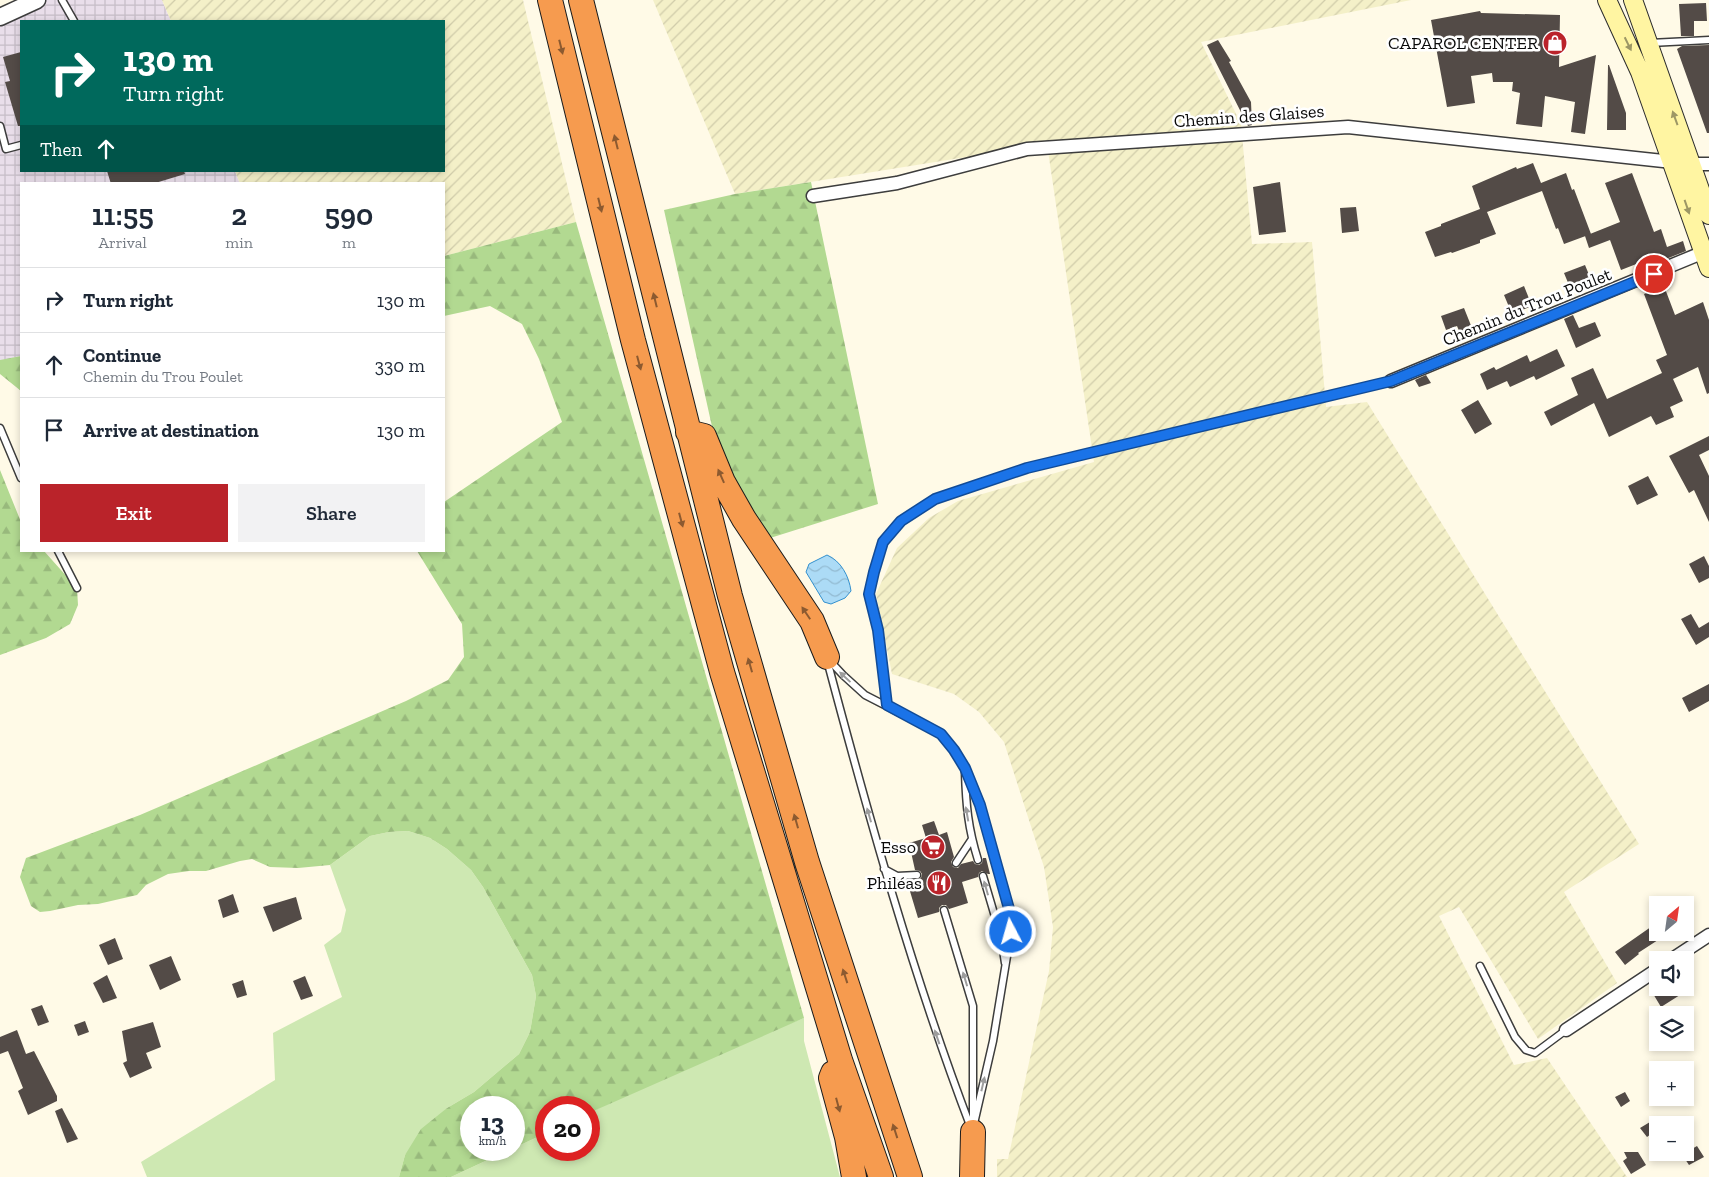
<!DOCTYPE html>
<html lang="en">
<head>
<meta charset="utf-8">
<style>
  body { margin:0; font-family:"Zilla Slab",serif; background:#f2f2f3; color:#1f2937; height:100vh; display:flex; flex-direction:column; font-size:19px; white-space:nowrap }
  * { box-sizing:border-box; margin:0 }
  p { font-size:16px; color:#747a83 }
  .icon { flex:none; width:28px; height:28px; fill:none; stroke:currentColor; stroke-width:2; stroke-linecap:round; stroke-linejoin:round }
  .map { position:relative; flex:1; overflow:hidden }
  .sheet { position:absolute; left:20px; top:182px; width:425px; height:370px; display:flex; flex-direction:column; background:#fff; border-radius:0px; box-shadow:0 2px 8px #0003 }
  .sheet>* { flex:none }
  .banner { position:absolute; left:20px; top:20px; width:425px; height:152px; border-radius:0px; box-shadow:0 2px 8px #0003; background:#00695c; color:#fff; overflow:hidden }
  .needle { width:32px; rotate:29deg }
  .buttons { position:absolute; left:1649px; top:896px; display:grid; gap:10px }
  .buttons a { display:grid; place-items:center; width:45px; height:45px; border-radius:0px; background:#fff; box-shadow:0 2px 8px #0003; font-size:25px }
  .speed { position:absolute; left:460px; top:1096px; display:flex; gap:10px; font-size:25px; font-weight:700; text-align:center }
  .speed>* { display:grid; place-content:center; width:65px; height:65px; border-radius:50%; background:#fff; box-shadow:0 2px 8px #0003; line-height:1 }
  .speed small { font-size:12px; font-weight:400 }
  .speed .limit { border:8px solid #d22; background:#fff; color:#111 }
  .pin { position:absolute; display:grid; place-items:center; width:42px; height:42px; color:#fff; margin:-21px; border:2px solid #fff; border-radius:50%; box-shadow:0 1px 5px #0007 }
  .me { position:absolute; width:55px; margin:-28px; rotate:354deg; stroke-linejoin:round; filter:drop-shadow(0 0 4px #0008) }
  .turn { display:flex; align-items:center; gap:18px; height:105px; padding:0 20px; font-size:22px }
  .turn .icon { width:65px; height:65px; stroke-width:2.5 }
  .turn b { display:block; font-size:35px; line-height:42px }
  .then { display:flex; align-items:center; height:48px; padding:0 20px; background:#0003; gap:10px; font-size:19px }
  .eta { display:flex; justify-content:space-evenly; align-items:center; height:85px; text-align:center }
  .eta b { font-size:30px; font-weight:600; line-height:35px }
  .cta { display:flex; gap:10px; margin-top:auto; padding:10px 20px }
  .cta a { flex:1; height:58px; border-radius:0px; background:#ba232a; color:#fff; font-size:20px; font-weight:600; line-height:58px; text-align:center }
  .cta a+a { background:#f2f2f3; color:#1f2937 }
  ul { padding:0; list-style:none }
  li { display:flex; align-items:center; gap:15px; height:65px; padding:0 20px; border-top:1px solid #e0e1e3 }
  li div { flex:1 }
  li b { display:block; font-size:19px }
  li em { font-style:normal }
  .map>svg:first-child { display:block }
  .industrial { fill:url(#industrial-grid) }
  .farmland { fill:url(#farmland-furrows) }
  .grass { fill:#cee8b2 }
  .forest { fill:url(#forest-firs) }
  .water { fill:url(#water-waves); stroke:#3390ce }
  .building { fill:#534b47 }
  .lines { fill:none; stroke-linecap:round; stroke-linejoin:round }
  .service-casing { stroke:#3d3d3d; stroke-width:9 }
  .minor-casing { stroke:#3d3d3d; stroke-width:15 }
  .tertiary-casing { stroke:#3d3d3d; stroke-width:19 }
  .secondary-casing { stroke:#2c2c2c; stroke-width:20 }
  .motorway-casing { stroke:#1b1b1b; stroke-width:26 }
  .service { stroke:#fff; stroke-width:6 }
  .minor { stroke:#fff; stroke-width:12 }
  .tertiary { stroke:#fff; stroke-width:16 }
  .secondary { stroke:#fff5a2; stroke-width:18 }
  .motorway { stroke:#f69b4f; stroke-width:24 }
  .oneway { fill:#9d9765 }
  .oneway2 { fill:#8c5a30 }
  .oneway3 { fill:#9d9d9d }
  .route-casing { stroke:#114b97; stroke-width:12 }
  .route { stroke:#1a73e8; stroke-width:9 }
  .labels { text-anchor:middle; stroke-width:5; stroke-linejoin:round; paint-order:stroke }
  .poi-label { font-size:18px; fill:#0a0a0a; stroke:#fff; text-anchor:end }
  .street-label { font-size:18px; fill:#0a0a0a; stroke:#fff }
</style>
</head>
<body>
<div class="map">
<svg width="1709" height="1177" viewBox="0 0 1709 1177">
  <defs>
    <pattern id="industrial-grid" width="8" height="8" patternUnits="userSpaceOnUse" patternTransform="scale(1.25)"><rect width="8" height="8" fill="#e9deea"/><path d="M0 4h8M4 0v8" fill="none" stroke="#c6bdc7"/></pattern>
    <pattern id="farmland-furrows" width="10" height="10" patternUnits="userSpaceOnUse" patternTransform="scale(1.25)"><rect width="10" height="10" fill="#f4f0c8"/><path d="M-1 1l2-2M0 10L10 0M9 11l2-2" fill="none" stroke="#d0ccaa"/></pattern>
    <pattern id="forest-firs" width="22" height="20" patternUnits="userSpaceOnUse" patternTransform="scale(1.25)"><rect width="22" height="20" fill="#b2d991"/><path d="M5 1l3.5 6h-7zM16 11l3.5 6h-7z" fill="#98b97c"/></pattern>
    <pattern id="water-waves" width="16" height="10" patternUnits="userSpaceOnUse" patternTransform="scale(1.25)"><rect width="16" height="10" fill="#acdbf6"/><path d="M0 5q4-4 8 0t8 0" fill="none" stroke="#93bbd2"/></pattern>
  </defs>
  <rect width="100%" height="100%" fill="#fffae7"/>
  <path class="industrial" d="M37,0H162L171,21H21V171H235L240,184H21V356L0,361V17Z"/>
  <path class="farmland" d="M162,0H523L576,222L444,256V184H240L235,171H444V21H171Z
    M653,0H1411L1201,42L1241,124L1252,244L1312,242L1326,407L1367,402L1639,844L1564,892L1617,983L1538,1039L1459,907L1439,916L1514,1065L1547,1058L1627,1177H997V1159H1008L1049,971L1053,927L1044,867L1004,742L979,712L954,694L892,674L876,594L897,548L929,518L958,501L1094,462L1047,144L735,194Z"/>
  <path class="grass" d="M408,831L430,838L447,849L471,870L483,887L532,975L536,996L530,1032L519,1054L474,1092L447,1108L405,1155L399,1177H147L141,1162L275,1080L273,1033L342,997L324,945L341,932L346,910L330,865L370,836L389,832Z
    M804,1018V1041L840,1177H451L509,1150H514V1148L546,1133V1150H589V1113L705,1057Z"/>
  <path class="forest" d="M811,182L878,504L767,539L727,465L713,431L664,210L735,194Z
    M576,222L804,1018L589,1113V1108H546V1133L514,1148V1108H471V1150H509L451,1177H399L405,1155L421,1129L447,1108L474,1092L519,1054L530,1032L536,996L532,975L483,887L471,870L447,849L430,838L408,831L389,832L370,836L330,865L298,868L270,867L252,859L240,861L206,871H189L168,874L146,885L137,895L98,904L78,905L50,911L40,912L31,906L20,877L26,858L140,815L406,701L448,680L464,657L462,624L417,551H444V502L562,422L539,359L522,324L490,306L444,316V256Z
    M21,356V391L0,374V360Z
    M0,470L21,522V551H44L77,588L78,605L70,624L46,638L0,655Z"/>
  <path class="water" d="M827,555C841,561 849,576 851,591L845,598L831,604L824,602L806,572L809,564Z"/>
  <path class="building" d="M1706,3L1707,21H1694V36H1681L1679,4Z
    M1480,11L1481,13L1560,15L1559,67L1596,55L1585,134L1571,132L1575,102L1545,96L1542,127L1516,124L1520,93L1512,91L1513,82H1493L1492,73L1471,76L1475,103L1447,107L1431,20Z
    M1218,40L1231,61L1229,62L1251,102L1252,125L1248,126L1207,45Z
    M1709,45V133H1707L1677,49L1682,46Z
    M21,52V126H18L5,82L10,81L3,57Z
    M1608,65H1609L1626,113V130H1607Z
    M1533,163L1541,183L1566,173L1572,190L1574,189L1591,234L1564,244L1558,228L1556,229L1542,191L1487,212L1496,234L1480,240V243L1452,253L1451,252L1435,257L1425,232L1441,226V224L1480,209L1472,186L1516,167L1517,169Z
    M107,171H184L185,174L152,184H111Z
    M1632,173L1654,232L1661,229L1667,247L1683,241L1686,251L1646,267L1644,261L1621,270L1610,240L1589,248L1585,236L1620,222L1605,183Z
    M1280,182L1286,232L1259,235L1253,187Z
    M1356,207L1359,231L1342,233L1340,208Z
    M1585,265L1592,282L1571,290L1564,273Z
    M1524,286L1532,306L1512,314L1504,295Z
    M1664,286L1675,315L1703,302L1709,320V393L1707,394L1698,367L1673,379L1683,401L1670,407L1674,417L1656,425L1651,416L1609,437L1594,403L1551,426L1544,412L1578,395L1571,378L1593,368L1607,399L1662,373L1656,360L1667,355L1644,294Z
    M1464,308L1472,328L1460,333L1457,326L1446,330L1441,316Z
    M1573,315L1579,328L1595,322L1601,336L1576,348L1564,319Z
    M1557,349L1565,366L1536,380L1534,376L1510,387L1507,381L1487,390L1480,374L1494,367L1496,370L1527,355L1530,362Z
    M1426,375L1431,383L1419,387L1415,380Z
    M1478,400L1492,424L1475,434L1461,410Z
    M1709,436V450L1699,455L1709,476V522L1694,490L1689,493L1669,456Z
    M1648,476L1658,495L1637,505L1628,486Z
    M1704,556L1709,566V578L1699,583L1689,564Z
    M1691,614L1699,628L1709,622V637L1696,645L1681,619Z
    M1709,684V701L1689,712L1682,698Z
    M934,821L939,835L947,832L954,857L951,862L953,867L958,868L961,864L973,861L975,864L979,865L982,863L983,858H986L990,874H988L982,871L979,873L978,877L962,882L968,903L949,909L946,905H942L939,908V912L918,918L909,888L920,885L918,880L921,878L922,874L920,871L915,870L909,843L926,838L922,825Z
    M233,894L239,912L223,918L218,900Z
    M296,897L302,919L273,932L263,907Z
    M1658,922V940L1638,953L1639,954L1625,965L1615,952Z
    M115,938L123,959L108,965L99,945Z
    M171,956L181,980L160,990L149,965Z
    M107,975L117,998L103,1003L93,983Z
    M305,976L313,996L301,1000L293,981Z
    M243,980L247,995L237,998L232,984Z
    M1659,988H1691L1661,1007L1652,992Z
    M42,1005L49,1022L38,1026L31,1009Z
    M85,1021L89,1032L78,1036L74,1025Z
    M153,1022L161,1047L146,1053L152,1068L130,1078L123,1063L127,1061L122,1031Z
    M17,1030L26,1054L34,1051L57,1096V1101L28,1115L18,1091L23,1088L8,1051L0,1054V1037Z
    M1625,1092L1630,1101L1621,1107L1615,1097Z
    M62,1108L78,1139L67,1143L55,1111Z
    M1650,1122L1655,1131L1647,1137L1640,1128Z
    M1697,1146L1704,1157L1689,1165L1685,1159V1153Z
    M1624,1152H1638L1646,1165L1631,1174L1623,1161L1627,1158Z"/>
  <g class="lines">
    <defs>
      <path id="service" d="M62,0L74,21
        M1650,43L1709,40
        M0,126L6,149L21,145
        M0,428L21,478
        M58,551L77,588
        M827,660C869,818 913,976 971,1128
        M830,661L843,675L865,695L941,734L954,750L965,768L980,805L1011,916V932L993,1041L973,1128
        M887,705L878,630L869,594L874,572L883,542L901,521L935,499L1027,468L1391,381
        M965,772C966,805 968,828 978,860
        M956,863L972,839
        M884,869L897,876L917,875
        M983,876L1001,937L1005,963
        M944,910L973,1006V1121
        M1480,966L1515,1037L1526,1050L1535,1053L1566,1030"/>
      <path id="minor" d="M813,196L897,183L1027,149L1348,127L1691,164H1709
        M1391,381L1709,250
        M1671,960L1709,935
        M1566,1030L1658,969"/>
      <path id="tertiary" d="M0,17L37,0"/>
      <path id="secondary" d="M1607,0L1640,72L1709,268
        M1633,0L1709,215"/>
      <path id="motorway" d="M550,0L633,340L722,672L840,1060L881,1177
        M581,0L730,596L807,862L910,1177
        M688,432L704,436L723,482L744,519L812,621L827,657
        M833,1073L831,1078L847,1137L854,1177
        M972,1177L973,1132"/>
    </defs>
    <use href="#service" class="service-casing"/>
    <use href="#minor" class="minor-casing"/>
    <use href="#tertiary" class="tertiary-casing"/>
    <use href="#secondary" class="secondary-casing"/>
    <use href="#motorway" class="motorway-casing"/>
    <use href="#service" class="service"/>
    <use href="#minor" class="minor"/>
    <use href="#tertiary" class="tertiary"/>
    <use href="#secondary" class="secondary"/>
    <use href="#motorway" class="motorway"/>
  </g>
  <defs><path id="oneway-solid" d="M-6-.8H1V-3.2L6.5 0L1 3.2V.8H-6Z" transform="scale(1.25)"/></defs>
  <g class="oneway">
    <use href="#oneway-solid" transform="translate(1628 44) rotate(64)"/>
    <use href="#oneway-solid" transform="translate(1675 118) rotate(-110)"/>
    <use href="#oneway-solid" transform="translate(1687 207) rotate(71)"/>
  </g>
  <g class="oneway2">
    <use href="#oneway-solid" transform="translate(561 47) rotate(76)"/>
    <use href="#oneway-solid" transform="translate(616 142) rotate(-104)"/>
    <use href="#oneway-solid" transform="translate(600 205) rotate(76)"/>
    <use href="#oneway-solid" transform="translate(655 300) rotate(-104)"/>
    <use href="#oneway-solid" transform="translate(639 363) rotate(75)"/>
    <use href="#oneway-solid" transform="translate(721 476) rotate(-114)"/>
    <use href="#oneway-solid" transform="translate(681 520) rotate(75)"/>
    <use href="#oneway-solid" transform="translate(806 613) rotate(-124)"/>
    <use href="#oneway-solid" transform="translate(750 665) rotate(-106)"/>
    <use href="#oneway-solid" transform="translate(796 821) rotate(-106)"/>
    <use href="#oneway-solid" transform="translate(845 976) rotate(-108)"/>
    <use href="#oneway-solid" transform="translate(838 1105) rotate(75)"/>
    <use href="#oneway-solid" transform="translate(895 1131) rotate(-108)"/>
  </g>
  <g class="oneway3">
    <use href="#oneway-solid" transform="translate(845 677) rotate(-137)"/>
    <use href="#oneway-solid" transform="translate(967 814) rotate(-100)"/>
    <use href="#oneway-solid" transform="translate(869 815) rotate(-106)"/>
    <use href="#oneway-solid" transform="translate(986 888) rotate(-106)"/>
    <use href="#oneway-solid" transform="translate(965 979) rotate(-107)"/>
    <use href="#oneway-solid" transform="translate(937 1037) rotate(-109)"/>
    <use href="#oneway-solid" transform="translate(983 1084) rotate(-77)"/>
  </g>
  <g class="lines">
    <defs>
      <path id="route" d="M1011,932V916L980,805L965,768L954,750L941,734L887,705L878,630L869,594L874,572L883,542L901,521L935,499L1027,468L1391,381L1654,274"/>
    </defs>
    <use href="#route" class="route-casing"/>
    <use href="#route" class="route"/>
  </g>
  <defs>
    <symbol id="shop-disc" viewBox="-11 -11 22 22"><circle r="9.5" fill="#ba232a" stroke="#fff"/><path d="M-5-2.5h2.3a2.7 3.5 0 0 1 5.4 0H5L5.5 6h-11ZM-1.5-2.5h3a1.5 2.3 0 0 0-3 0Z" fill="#fff"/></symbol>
    <symbol id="supermarket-disc" viewBox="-11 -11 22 22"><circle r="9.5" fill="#ba232a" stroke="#fff"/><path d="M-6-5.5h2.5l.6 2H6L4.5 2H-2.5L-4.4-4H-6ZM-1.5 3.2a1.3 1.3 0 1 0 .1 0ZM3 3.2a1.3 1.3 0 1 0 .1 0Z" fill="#fff"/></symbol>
    <symbol id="restaurant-disc" viewBox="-11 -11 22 22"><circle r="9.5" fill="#ba232a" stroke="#fff"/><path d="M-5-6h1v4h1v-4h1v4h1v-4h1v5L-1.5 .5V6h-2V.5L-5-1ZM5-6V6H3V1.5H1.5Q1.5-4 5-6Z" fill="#fff"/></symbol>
  </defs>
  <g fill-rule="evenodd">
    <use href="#shop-disc" x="1541" y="29" width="28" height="28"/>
    <use href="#supermarket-disc" x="919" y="833" width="28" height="28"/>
    <use href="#restaurant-disc" x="925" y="869" width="28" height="28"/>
  </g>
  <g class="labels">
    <g class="poi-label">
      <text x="1538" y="49">CAPAROL CENTER</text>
      <text x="916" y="853">Esso</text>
      <text x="922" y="889">Philéas</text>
    </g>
    <g class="street-label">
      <text transform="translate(1249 116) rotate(-4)" y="6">Chemin des Glaises</text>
      <text transform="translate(1527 307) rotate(-22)" y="6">Chemin du Trou Poulet</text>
    </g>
  </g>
</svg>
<div class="buttons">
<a><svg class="needle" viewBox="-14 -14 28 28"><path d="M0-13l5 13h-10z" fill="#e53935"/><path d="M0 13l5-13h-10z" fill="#747a83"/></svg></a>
<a><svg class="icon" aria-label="sound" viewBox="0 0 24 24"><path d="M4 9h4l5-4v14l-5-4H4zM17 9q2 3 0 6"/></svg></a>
<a><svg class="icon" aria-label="layers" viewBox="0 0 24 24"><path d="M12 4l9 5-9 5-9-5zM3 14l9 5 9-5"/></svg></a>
<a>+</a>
<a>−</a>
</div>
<div class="speed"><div>13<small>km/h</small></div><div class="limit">20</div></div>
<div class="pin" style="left:1654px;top:274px;background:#d93025"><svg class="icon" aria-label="arrive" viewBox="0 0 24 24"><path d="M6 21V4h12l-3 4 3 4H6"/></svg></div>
<svg class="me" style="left:1011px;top:932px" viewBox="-20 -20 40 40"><circle r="17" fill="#1a73e8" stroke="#fff" stroke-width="3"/><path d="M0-11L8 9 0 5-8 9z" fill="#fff"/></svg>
<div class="banner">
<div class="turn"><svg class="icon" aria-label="right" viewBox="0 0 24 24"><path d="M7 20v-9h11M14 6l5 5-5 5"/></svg><div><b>130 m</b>Turn right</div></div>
<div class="then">Then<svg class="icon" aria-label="ahead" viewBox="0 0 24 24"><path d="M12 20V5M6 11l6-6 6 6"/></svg></div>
</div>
<section class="sheet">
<div class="eta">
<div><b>11:55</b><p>Arrival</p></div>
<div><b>2</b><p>min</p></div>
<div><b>590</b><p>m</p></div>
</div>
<ul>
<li><svg class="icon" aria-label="right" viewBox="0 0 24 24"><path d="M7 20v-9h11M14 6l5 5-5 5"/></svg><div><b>Turn right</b></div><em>130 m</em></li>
<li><svg class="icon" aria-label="ahead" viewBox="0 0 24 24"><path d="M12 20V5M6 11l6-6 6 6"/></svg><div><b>Continue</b><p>Chemin du Trou Poulet</p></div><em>330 m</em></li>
<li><svg class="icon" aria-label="arrive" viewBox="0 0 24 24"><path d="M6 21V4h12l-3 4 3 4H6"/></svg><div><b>Arrive at destination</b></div><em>130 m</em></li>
</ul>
<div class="cta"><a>Exit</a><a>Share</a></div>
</section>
</div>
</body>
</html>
